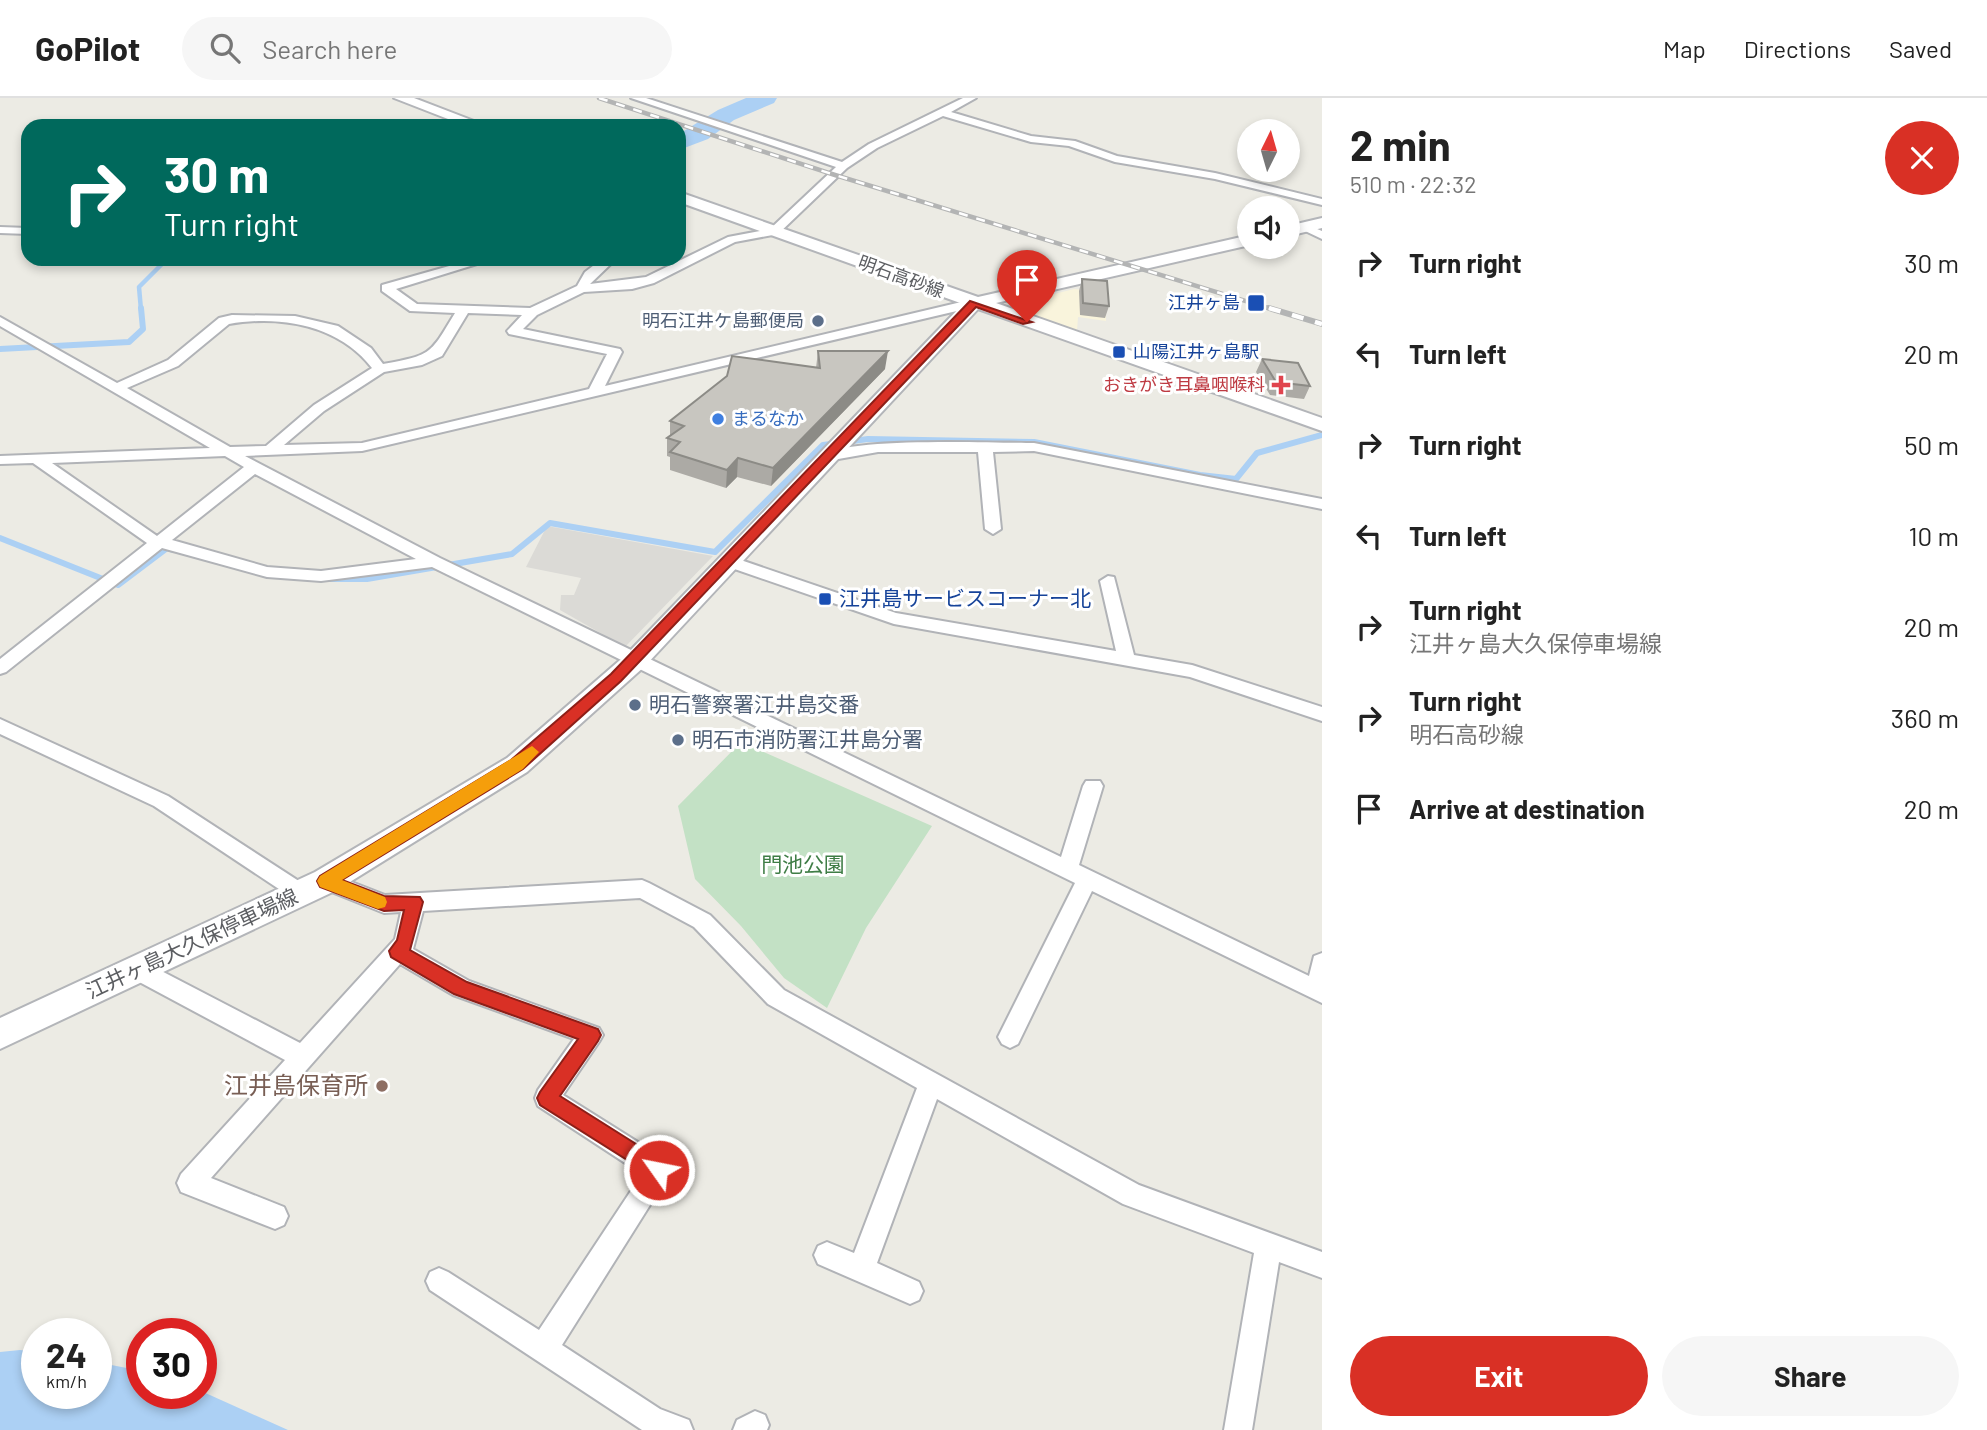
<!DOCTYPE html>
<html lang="en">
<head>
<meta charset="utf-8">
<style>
  body { margin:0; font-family:Barlow,"Noto Sans JP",sans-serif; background:#f6f6f6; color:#222; height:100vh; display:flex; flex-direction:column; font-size:26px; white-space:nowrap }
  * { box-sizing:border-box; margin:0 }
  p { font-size:23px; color:#767676 }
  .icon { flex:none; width:38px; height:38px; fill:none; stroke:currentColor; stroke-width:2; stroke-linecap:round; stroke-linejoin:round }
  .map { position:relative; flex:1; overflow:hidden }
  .details { display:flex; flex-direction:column; background:#fff; width:665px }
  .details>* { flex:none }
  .hud { position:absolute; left:21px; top:21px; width:665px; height:147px; border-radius:21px; box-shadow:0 4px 10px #0003; background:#00695c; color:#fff; overflow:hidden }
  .needle { width:46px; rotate:5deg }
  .controls { position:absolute; left:1237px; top:21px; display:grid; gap:14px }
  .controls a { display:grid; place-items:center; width:63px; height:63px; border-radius:50%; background:#fff; box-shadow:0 4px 10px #0003; font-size:35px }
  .speed { position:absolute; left:21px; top:1220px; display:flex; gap:14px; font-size:35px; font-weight:700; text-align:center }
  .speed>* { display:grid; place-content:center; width:91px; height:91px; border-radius:50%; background:#fff; box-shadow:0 4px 10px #0003; line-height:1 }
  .speed small { font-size:18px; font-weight:400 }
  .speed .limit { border:10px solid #d22; background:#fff; color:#111 }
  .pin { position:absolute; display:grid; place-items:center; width:60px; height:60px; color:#fff; margin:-72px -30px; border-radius:50% 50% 50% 0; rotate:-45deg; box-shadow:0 0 7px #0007 }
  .pin .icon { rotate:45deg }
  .me { position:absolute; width:77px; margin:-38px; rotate:303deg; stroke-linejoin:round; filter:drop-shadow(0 0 5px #0008) }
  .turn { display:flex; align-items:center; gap:24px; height:147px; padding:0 28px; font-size:32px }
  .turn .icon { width:91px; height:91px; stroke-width:2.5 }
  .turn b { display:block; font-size:49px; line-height:60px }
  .round { display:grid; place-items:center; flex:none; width:74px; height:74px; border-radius:37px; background:#f6f6f6 }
  .summary { display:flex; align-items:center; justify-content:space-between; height:119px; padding:0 28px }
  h1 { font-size:42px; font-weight:700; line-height:52px }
  .cta { display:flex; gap:14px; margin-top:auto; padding:14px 28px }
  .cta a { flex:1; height:80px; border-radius:42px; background:#d93025; color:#fff; font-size:28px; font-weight:700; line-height:80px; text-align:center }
  .cta a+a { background:#f6f6f6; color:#222 }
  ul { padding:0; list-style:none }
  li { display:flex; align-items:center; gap:21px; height:91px; padding:0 28px }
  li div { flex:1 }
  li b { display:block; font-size:26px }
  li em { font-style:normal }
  header { display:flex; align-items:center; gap:42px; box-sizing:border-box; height:98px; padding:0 35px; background:#fff; border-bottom:2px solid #e0e0e0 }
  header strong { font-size:33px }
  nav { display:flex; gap:38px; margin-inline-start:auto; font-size:24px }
  .search { width:490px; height:63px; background:#f6f6f6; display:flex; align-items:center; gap:18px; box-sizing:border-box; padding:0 24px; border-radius:38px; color:#767676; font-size:26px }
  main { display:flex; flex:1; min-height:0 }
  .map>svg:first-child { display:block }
  .commercial { fill:#f9f4dc }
  .industrial { fill:#dbdad6 }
  .green { fill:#c3e1c5 }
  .water { fill:#acd0f4 }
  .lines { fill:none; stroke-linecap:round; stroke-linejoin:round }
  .stream-far1 { stroke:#acd0f4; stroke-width:4.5 }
  .stream { stroke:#acd0f4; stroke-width:6 }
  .river { fill:#acd0f4; fill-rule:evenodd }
  .minor-casing { stroke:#b1b3b7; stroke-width:4 }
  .secondary-casing { stroke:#b3b5b9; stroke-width:4 }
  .minor { fill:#fff; fill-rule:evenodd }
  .secondary { fill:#fff; fill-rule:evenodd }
  .rail-far1-casing { stroke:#b3b4b4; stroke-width:4.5 }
  .rail-casing { stroke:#b3b4b4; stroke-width:6 }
  .rail-far1 { stroke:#fff; stroke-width:2.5; stroke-dasharray:9; stroke-linecap:butt }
  .rail { stroke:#fff; stroke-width:4.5; stroke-dasharray:12; stroke-linecap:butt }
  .wall { fill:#acaaa5 }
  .shaded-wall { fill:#8c8b86 }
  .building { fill:#c8c6c0; stroke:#8c8b86; stroke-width:2 }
  .route { fill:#d93025; stroke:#8d1f18; stroke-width:2 }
  .slow { fill:#f59e0b }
  .transit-dot { fill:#1a4fb4; stroke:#fff; stroke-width:2.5 }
  .service-dot { fill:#5c6f8a; stroke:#fff; stroke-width:2.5 }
  .health-dot { fill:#e0444e; stroke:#fff; stroke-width:2.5 }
  .shop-dot { fill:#3f7fe0; stroke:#fff; stroke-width:2.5 }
  .education-dot { fill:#8d6e63; stroke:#fff; stroke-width:2.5 }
  .labels { text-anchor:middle; stroke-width:6; stroke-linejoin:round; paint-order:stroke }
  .far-street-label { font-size:18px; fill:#5c5e62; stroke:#fff }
  .far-transit-label { font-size:18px; fill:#164399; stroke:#fff; text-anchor:end }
  .far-service-label { font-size:18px; fill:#4e5e75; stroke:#fff; text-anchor:end }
  .far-health-label { font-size:18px; fill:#be3a42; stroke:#fff; text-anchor:end }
  .far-shop-label { font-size:18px; fill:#366cbe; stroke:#fff; text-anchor:start }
  .transit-label { font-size:21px; fill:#164399; stroke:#fff; text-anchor:start }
  .service-label { font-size:21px; fill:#4e5e75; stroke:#fff; text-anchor:start }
  .park-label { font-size:21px; fill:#3f7d46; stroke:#fff }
  .street-label { font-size:21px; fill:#5c5e62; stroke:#fff }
  .near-education-label { font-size:24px; fill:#785e54; stroke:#fff; text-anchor:end }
</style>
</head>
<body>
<header>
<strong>GoPilot</strong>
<div class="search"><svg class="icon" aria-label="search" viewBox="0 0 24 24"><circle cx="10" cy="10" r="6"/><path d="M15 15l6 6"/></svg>Search here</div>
<nav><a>Map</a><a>Directions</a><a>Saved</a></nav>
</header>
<main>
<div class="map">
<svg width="1322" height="1332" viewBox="0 0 1322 1332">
  <rect width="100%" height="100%" fill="#ecebe4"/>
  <path class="commercial" d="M1074,191L1105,194L1106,223L1078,219L1077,233L1025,215L1023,204Z"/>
  <path class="industrial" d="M547,428L713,458L625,549L560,512L561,497H574L581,480L526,469Z"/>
  <path class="green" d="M741,644L932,728L866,830L827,910L784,880L741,828L695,781L678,708Z"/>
  <path class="water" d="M20,1252L37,1254V1295H96V1264L142,1273V1295L201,1293L288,1332H0V1254Z"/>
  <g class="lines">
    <path class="stream-far1" d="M141,212L139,189L167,161"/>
    <path class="stream" d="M0,251L129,244L143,231L141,210
      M0,440L118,487L167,450L173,452
      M329,481H367L512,456L550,425L715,454L823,347L868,341L1034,344L1200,377L1236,381L1257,355L1322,337"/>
    <path class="river" d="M746,0H777L774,5L734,22L708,41L679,52V36L718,12Z"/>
    <defs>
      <path id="minor" d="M631,0H646L842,64L869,46L963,0H976L951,14L1031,38L1075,43L1117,58L1215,75L1322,101V107L1215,81L1115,64L1069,48L1031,44L943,18L877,50L847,70L778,136L735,144L654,185L632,191L584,194L537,217L523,231L620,251L622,254L605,288L974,201L980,205L978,208L362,353L245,358L440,460L1061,759L1083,688L1086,683H1100L1103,688L1079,767L1309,878L1314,858L1322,855V905L1092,793L1018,946L1010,950L1002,946L998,939L1075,785L432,469L321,483L267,479L162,450L6,574L0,576V561L147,445L33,365L0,366V358L210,350L0,228V219L117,285L168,262L219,220L232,217L295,218L338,228L371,250L383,266C433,257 430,256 455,215L410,213L382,193V187L474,161H493L396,191L417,206L530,210L577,188L585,174L602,161H616L590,186L646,179L728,139L770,131L836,69ZM468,215L522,217L507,233L509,236L607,256L589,291L362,345L284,347L324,313L384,274L422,267L442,258ZM229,226C281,217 339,227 372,270L314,307L266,348L230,349L127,290L178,268ZM225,358L244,369L157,438L52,365ZM255,376L416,461L321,473L267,469L172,442Z
        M1305,126L1322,133V141L1301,131L1299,129Z
        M0,129L28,130V136L0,135Z
        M1034,345L1322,401V411L1034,353L993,354L1001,431L993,436L985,431L978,354H878L827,363L820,359C841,338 997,345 1034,345Z
        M729,458L896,515L1116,553L1100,483L1108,478L1114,479L1134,557L1192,567L1322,609V623L1190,579L894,526L723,467V459Z
        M0,621L168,698L308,789L312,795L308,801L301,804L294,801L154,708L0,636Z
        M326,774L385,797L642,782L649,785L710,817L784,892L1139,1087L1322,1154V1180L1279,1164L1252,1332H1224L1254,1155L1123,1106L937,1001L877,1165L919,1184L923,1193L919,1202L910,1206L818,1166L814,1157L818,1148L827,1144L854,1155L917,990L768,906L694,829L640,800L423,813L413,851L469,883L599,930L603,937L599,944L563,997L668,1063L672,1072L562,1247L660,1311L689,1322L693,1332H642L430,1192L426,1183L430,1174L439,1170L448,1174L539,1232L642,1076L538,1008L535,1000L538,992L574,941L453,897L400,866L211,1080L284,1109L288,1118L284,1127L275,1131L181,1094L177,1085L181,1076L285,962L130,879L127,872L130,865L138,862L146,865L300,945L395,841L401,814L384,815L319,789L316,783L319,777Z
        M755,1313L765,1317L769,1327L767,1332H733L737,1322Z"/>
      <path id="secondary" d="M394,0H414L487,28H466Z
        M679,94L978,199L1250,137V147L996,205L1322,320V333L978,211L645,568L527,674L337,792L0,951V920L315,774L507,660L627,556L963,206L679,104Z
        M1322,120V130L1288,138V128Z"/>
    </defs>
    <use href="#minor" class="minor-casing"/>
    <use href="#secondary" class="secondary-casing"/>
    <use href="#minor" class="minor"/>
    <use href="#secondary" class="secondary"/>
    <defs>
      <path id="rail-far1" d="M599,0L835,77L1275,212"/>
      <path id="rail" d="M1269,210L1322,226"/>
    </defs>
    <use href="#rail-far1" class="rail-far1-casing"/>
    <use href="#rail" class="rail-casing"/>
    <use href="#rail-far1" class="rail-far1"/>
    <use href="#rail" class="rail"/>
  </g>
  <path class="wall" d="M1082,181L1109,208L1105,220L1080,217L1079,193Z
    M818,253L885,271L771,388L737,379L726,390L670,372V359L667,358V340L670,338V323L816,270Z
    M1262,261L1310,288L1304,301L1270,297L1256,274Z"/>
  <path class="shaded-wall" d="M888,253L885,271L771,388L773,370Z
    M738,360L737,379L726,390L727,372Z"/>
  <path class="building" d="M1082,181L1107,183L1109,208L1083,205Z
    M818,253H888L773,370L738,360L727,372L670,354L680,344L667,340L684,328L670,323L727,278L732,258L820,270Z
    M1262,261L1298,265L1310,288L1276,284Z"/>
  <path class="route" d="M970,203L1032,224L1023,226L976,209L621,583L523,671L342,782L384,798L420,799L423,804L410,852L467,884L598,931L601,937L598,943L560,998L666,1065L669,1072L666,1079L659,1082L540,1007L537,1000L540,994L578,941L454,896L391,859L389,853L397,842L404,812L384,813L320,789L317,783L320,778L511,662L611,576Z"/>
  <path class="slow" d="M532,648L539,654L523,671L342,782L385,799L387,804L385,809L378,811L320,789L317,783L320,778Z"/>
  <g class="transit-dot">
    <rect x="1247" y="196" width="18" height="18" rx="3.5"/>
    <rect x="1112" y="247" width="14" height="14" rx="3.5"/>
    <rect x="818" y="494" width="14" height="14" rx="3.5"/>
  </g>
  <g class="service-dot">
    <circle cx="818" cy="223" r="7"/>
    <circle cx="635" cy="607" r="7"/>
    <circle cx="678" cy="642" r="7"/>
  </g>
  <path class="health-dot" d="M1277.5 276.5h7v7h7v7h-7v7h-7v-7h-7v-7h7z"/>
  <circle class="shop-dot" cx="718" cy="321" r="7"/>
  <circle class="education-dot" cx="382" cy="988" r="7"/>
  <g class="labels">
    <g class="far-street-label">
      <text transform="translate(901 179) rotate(20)" y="6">明石高砂線</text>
    </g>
    <g class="far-transit-label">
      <text x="1240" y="211">江井ヶ島</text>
      <text x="1133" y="260" text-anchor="start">山陽江井ヶ島駅</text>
    </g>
    <g class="far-service-label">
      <text x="804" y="229">明石江井ケ島郵便局</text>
    </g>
    <g class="far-health-label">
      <text x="1265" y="293">おきがき耳鼻咽喉科</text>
    </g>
    <g class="far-shop-label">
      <text x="732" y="327">まるなか</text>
    </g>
    <g class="transit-label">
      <text x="839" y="508">江井島サービスコーナー北</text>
    </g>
    <g class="service-label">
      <text x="649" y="614">明石警察署江井島交番</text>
      <text x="692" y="649">明石市消防署江井島分署</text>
    </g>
    <g class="park-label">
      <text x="803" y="774">門池公園</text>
    </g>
    <g class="street-label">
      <text transform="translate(192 846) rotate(-25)" y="7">江井ヶ島大久保停車場線</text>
    </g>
    <g class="near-education-label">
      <text x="368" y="996">江井島保育所</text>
    </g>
  </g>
</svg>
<div class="controls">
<a><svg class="needle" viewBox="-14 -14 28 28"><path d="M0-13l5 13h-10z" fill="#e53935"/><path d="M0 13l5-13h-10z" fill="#767676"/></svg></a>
<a><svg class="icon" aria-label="sound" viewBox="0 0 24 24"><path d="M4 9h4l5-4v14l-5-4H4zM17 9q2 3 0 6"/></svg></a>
</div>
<div class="speed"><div>24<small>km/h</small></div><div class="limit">30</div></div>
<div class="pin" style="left:1027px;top:224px;background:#d93025"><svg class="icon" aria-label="arrive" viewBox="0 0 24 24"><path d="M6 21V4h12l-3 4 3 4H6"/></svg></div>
<svg class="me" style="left:659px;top:1072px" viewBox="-20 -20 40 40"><circle r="17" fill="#d93025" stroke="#fff" stroke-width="3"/><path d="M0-11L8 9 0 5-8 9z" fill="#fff"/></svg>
<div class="hud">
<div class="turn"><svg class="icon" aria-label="right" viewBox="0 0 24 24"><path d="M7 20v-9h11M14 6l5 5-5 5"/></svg><div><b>30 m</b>Turn right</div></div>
</div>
</div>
<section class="details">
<div class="summary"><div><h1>2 min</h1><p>510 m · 22:32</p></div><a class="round" style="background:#d93025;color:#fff"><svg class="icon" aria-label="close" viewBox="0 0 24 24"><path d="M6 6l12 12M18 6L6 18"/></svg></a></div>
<ul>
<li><svg class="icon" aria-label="right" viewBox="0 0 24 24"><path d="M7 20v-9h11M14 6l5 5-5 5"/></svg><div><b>Turn right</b></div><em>30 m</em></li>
<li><svg class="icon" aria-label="left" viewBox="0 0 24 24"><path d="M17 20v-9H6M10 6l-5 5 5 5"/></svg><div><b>Turn left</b></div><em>20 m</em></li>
<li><svg class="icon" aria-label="right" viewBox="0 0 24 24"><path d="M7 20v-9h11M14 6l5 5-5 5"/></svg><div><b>Turn right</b></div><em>50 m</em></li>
<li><svg class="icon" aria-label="left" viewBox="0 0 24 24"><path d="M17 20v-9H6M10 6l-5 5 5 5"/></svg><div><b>Turn left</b></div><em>10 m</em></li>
<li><svg class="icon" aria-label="right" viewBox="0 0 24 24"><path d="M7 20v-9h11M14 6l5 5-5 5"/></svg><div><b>Turn right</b><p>江井ヶ島大久保停車場線</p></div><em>20 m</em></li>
<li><svg class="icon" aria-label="right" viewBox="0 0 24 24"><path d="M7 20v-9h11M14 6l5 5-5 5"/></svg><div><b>Turn right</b><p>明石高砂線</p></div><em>360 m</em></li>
<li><svg class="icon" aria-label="arrive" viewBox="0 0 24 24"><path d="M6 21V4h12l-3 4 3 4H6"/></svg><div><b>Arrive at destination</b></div><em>20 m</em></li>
</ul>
<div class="cta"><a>Exit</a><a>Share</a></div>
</section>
</main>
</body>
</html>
